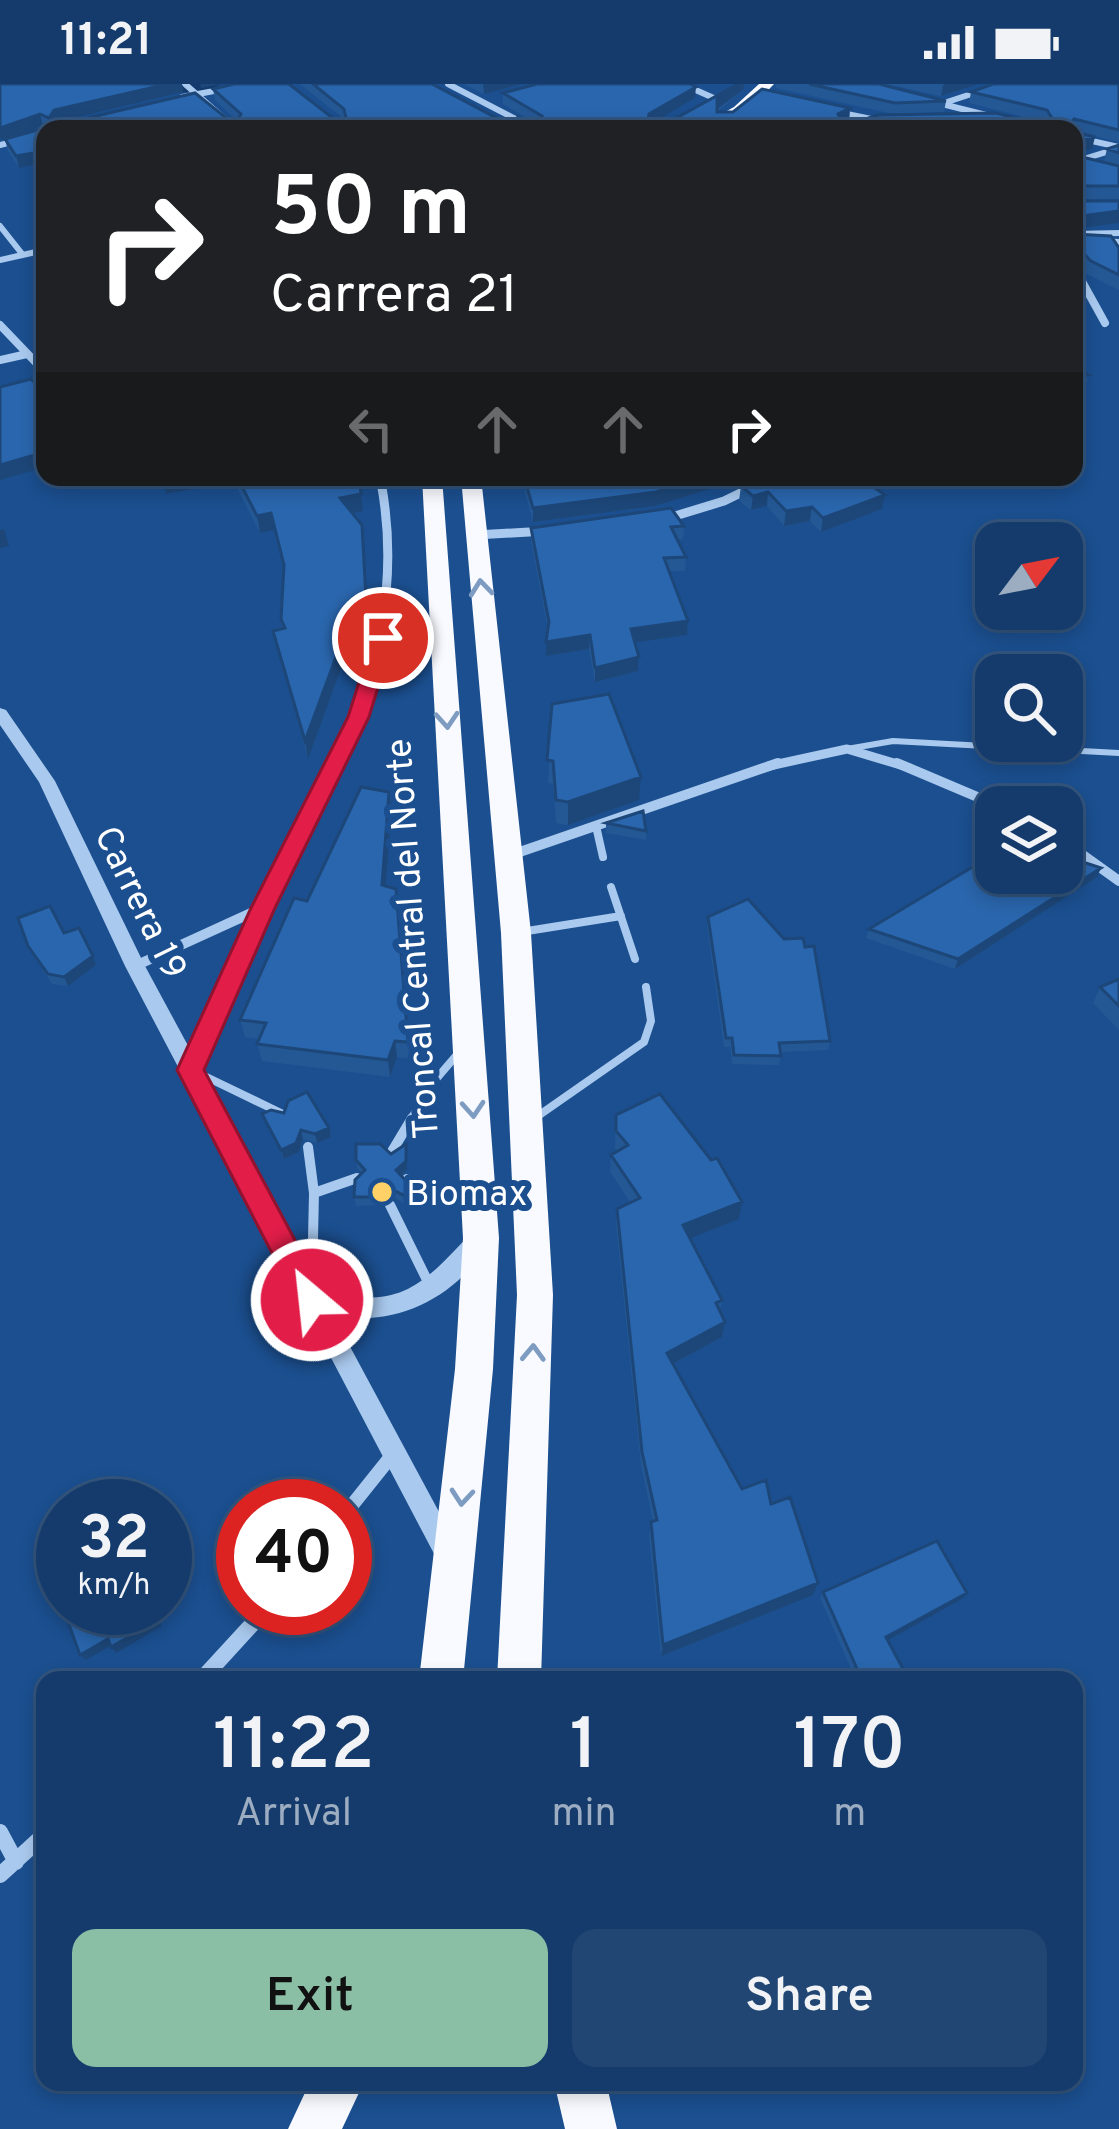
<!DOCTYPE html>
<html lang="en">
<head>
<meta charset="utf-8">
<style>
  body { margin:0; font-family:Overpass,sans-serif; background:#214673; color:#f1f3f6; height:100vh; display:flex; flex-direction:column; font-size:45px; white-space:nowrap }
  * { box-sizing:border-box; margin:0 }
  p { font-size:39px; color:#9dadc1 }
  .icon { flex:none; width:66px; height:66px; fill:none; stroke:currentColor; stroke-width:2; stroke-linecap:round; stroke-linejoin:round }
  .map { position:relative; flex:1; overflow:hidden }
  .side { position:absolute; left:36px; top:1587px; width:1047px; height:420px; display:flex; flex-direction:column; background:#143b6b; border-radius:24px; box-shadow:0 6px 18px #0003,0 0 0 3px #33557e }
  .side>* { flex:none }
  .hud { position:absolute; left:36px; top:36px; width:1047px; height:366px; border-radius:24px; box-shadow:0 6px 18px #0003,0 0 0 3px #33557e; background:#202124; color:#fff; overflow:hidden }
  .needle { width:78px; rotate:58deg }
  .tools { position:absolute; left:975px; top:438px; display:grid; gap:24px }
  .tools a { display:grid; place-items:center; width:108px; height:108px; border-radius:24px; background:#143b6b; box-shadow:0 6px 18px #0003,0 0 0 3px #33557e; font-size:60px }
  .speed { position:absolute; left:36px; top:1395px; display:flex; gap:24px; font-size:60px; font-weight:700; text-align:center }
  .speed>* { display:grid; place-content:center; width:156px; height:156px; border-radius:50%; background:#143b6b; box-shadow:0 6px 18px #0003,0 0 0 3px #33557e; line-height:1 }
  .speed small { font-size:30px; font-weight:400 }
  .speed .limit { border:18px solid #d22; background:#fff; color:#111 }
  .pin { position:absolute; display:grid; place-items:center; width:102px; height:102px; color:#fff; margin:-51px; border:6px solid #fff; border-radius:50%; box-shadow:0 3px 12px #0007 }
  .me { position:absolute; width:132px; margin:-66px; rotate:332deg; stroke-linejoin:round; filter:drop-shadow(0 0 9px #0008) }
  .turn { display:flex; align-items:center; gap:42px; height:252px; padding:0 36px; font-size:54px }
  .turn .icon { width:156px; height:156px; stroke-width:2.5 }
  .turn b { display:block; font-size:84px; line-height:102px }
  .lanes { display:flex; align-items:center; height:114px; padding:0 36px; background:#0003; justify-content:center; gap:60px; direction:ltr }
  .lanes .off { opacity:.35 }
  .eta { display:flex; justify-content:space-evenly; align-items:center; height:204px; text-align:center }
  .eta b { font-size:72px; font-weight:600; line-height:84px }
  .primary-button { display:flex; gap:24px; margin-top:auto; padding:24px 36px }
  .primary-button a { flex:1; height:138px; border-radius:24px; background:#8abfa5; color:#111; font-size:48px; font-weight:600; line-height:138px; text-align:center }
  .primary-button a+a { background:#214673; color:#f1f3f6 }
  .status { display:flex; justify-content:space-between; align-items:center; height:84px; padding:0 60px; background:#143b6b; direction:ltr }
  .status svg { height:33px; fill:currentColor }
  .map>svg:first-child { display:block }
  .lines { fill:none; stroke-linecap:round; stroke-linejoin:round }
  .canal { fill:#123a6d; fill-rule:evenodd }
  .service-far2 { stroke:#a9c9ee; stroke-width:6 }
  .service-far1 { stroke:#a9c9ee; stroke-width:8 }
  .service { stroke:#a9c9ee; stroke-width:10 }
  .minor-far5 { stroke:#a9c9ee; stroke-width:6 }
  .minor-far4 { stroke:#a9c9ee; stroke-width:8 }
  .minor-far3 { stroke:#a9c9ee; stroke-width:9 }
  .minor-far2 { stroke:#a9c9ee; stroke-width:10 }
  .minor-far1 { stroke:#a9c9ee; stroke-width:14 }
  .minor { stroke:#a9c9ee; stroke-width:16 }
  .tertiary { fill:#a9c9ee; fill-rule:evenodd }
  .trunk { fill:#f8faff; fill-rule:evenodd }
  .wall { fill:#245895 }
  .shaded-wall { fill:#1d4779 }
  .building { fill:#2a66ad; stroke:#1d4779; stroke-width:3 }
  .oneway { stroke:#7e9cc1 }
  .route { fill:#e11d48; stroke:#92132f; stroke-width:3 }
  .poi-dot { fill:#ffd166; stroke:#1b4f8f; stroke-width:4.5 }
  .labels { text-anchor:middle; stroke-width:12; stroke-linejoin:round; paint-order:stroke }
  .street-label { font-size:36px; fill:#fff; stroke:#1b4f8f }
  .poi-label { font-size:36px; fill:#fff; stroke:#1b4f8f; text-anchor:start }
</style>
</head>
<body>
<div class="status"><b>11:21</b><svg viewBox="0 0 49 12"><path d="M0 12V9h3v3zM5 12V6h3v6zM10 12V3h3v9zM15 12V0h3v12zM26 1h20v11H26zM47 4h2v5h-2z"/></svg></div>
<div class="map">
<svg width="1119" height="2045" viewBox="0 0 1119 2045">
  <rect width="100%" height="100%" fill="#1b4f8f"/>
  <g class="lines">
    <path class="canal" d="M165,0H221L212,5L94,19L0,49V37L92,9Z"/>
    <path class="service-far2" d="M847,665L893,657L1119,669"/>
    <path class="service-far1" d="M596,742L603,773
      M611,803L635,875
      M521,848L621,832
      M196,988L283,1030
      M535,1034L644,958L651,937L646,903
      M410,1037L431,1001L461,966"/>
    <path class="service" d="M308,1063L314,1109L312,1199
      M391,1069L412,1034
      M407,1095L468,1122
      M314,1109L357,1094
      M390,1121L430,1202"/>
    <path class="minor-far5" d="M185,0L236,45
      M448,0L535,45
      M682,0L716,15
      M182,13L251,0
      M934,18L990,32
      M941,20L1002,0
      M837,28L881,37
      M1074,53L1119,63
      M0,61L45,49
      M1074,78L1119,64
      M0,142L23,171
      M1074,150L1119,149
      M1074,156L1119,158
      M0,176L45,166"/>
    <path class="minor-far4" d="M1074,183L1105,239
      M0,241L45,288
      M0,276L27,270
      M380,393L382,401
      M757,401L774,393"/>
    <path class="minor-far3" d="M662,436L724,417L763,398
      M475,451L546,447
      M334,682C378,590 400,500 381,398
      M769,682L847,665L904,682"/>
    <path class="minor-far2" d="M897,679L1001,723
      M1062,756L1119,797
      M508,772L778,679
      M135,882L262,824
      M190,986L336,679"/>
    <path class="minor-far1" d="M345,1430L393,1370"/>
    <path class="minor" d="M201,1596L267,1524
      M0,1748L16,1778
      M0,1791L45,1750"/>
    <path class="tertiary" d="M0,624L6,626L55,697L145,882L321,1208C401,1225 420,1204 473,1147L481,1144L489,1147L492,1154C460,1211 398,1245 333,1231L459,1465L463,1474L459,1483L450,1487L441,1483L125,882L39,698L0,641Z"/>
    <path class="trunk" d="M759,0H774C752,24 728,45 694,45L734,23Z
      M422,393H442L499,1154L493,1285L463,1596H419L455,1285L463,1154Z
      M461,393H481L531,849L553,1211L541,1596H497L517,1211L501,849Z
      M310,1998H364L342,2045H288Z
      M554,1998H606L617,2045H565Z"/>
  </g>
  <path class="wall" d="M0,0H182L183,8L57,38L56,40L58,41H235L237,37L215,16L213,5L335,36L344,35L300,0H432L510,41L537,40L503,20V9L695,14L656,37H671L736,0H744L743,6L717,28L850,24L849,36L843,39L844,41H1044V38L969,19L971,8L1119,0V58L1074,47V45H45V79L19,84L8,67L5,55L46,43L43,42L0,56Z
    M464,0H522L484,10Z
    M775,0H879L946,17L944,28L893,30L776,4Z
    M886,0H979L941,12Z
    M1119,61V82L1104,77L1107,65Z
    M1074,71L1119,82V115H1074L1119,139L1074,145Z
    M1074,148V150L1119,164V206L1087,190L1074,176Z
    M1074,285L1088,291L1086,300L1074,301Z
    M162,393H359L363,427L353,429L362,441L368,532L339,590L308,675L273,547L282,545L281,535L284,485L274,446L260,449L234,398L166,410Z
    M521,393H748L655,422L533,438Z
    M741,402L882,425L821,448L810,437L784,442L767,422L751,426L739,417Z
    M684,442L683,455L677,456L686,473L685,487H669L688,537L687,551L635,558L639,573L638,587L595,598L589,565L546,572L548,546L531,458V444Z
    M552,620L639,716L568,741L556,739L553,700L548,699Z
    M389,708L392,726L385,802L396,805L410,975L397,973L390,993L262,977L257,960L260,955L245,953L240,936L307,817Z
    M606,739L646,747V756L606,749Z
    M1097,793L955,885L866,854L869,845Z
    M708,833L830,957L828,966L781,968L779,981L732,980L730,963H724L707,842Z
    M64,849L96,881L68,902L52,900L28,862Z
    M1119,895V946L1093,919L1100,903Z
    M262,1030L329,1044L331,1053L317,1059L303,1055L299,1068L284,1075Z
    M616,1031L739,1135L690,1154L722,1216L720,1228L725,1238L722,1253L673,1280L742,1405L771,1420L818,1499L813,1511L661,1572L649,1451L651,1438L653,1437L641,1381L616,1141L617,1125L630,1118L610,1088L611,1071L618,1067L615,1064Z
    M406,1060L407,1085L401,1092L407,1106V1121L389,1111L380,1121L356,1122L354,1113L362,1089L357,1084L356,1076L391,1070Z
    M823,1508L967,1509L962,1515L888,1556L909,1596H856L820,1514Z"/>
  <path class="shaded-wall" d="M168,0H182L183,8L57,38L51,45L49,34L54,26Z
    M200,0H223L201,4Z
    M483,0H522L484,10Z
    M738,0H744L743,6L716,26L717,15Z
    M946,0H979L941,12L943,1Z
    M696,3L695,14L649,41V30Z
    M850,24L849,36L836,42L838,30Z
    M40,30L43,42L0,56V44Z
    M1095,53L1092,65L1074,69V58Z
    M45,67V79L19,84L16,72Z
    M1119,127V139L1074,145V133Z
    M45,368V383L0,396V381Z
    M162,393H233L234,398L166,410Z
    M704,393H748L655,422L533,438V424Z
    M768,408L767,422L751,426L753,412Z
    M361,410L363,427L342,431L340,414Z
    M885,411L882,425L821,448L823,434Z
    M812,423L810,437L784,442L786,427Z
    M271,429L274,446L260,449L257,432Z
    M362,441L368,532L339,590L308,675L305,657Z
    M4,445L9,462L0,464V446Z
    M688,537L687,551L631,559V545Z
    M590,551L589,565L546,572V558Z
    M639,573L638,587L595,598V584Z
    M641,693L639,716L568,741V718Z
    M389,708L392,726L384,819L382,801Z
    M1101,784L1097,793L955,885L958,875Z
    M93,872L96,881L68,902L64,893Z
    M395,957L397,973L390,993L388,976Z
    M329,1044L331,1053L317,1059L315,1050Z
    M301,1046L303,1055L299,1068L284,1075L281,1066Z
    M406,1060L407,1085L397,1095L396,1086Z
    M388,1103L389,1111L380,1121L379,1113Z
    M742,1118L739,1135L681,1158L683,1141Z
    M725,1238L722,1253L665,1284L667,1269Z
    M818,1499L813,1511L661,1572L663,1561Z
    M967,1509L962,1515L883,1559L886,1553Z
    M152,1524L162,1542L116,1569L111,1563Z
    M108,1555L113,1560L86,1576L80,1571Z"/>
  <path class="building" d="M0,0H168L54,26L49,34L40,30L0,44Z
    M234,0H289L335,36L346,34L344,25L313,0H432L510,41L518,33L536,41L542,32L503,9L537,0H691L696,3L649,30L648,36L671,37L738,0L717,15V28H733L762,5L850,24L838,30L844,41L879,31L996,29L1044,41L1052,34L1047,26L971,8L993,0H1119V46L1074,35L1070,41L1072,45H45V67L16,72L5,55L45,44L50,37L58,41L195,9L235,41L241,30L213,5Z
    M809,0H879L946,17L895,19Z
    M1074,48L1095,53L1074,58Z
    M1119,61V69L1107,65Z
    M1074,71L1119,82V102H1077L1074,105Z
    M1074,114L1076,117H1119V127L1074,133Z
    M1074,148V150L1111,152L1119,164V191L1091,177L1074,160Z
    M1074,285L1088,291L1074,293Z
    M31,295L45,310V368L0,381V303Z
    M237,393H359L361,410L340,414L362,441L366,514L336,573L305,657L273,547L285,544L281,535L284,481L271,429L257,432Z
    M524,393H704L656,408L533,424Z
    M762,393H810L812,395L859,393L885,411L823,434L812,423L786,427L768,408L753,412L741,402Z
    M671,424L684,442L671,443L686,473L664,474L688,537L631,545L639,573L595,584L590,551L546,558L549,538L531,444Z
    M609,610L641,693L568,718L556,716L553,677L547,676L552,620Z
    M361,703L389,708L382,801L396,805L408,958L395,957L388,976L257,960L266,939L240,936L294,814L307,817Z
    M643,727L646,747L606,739Z
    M996,769V789H1062V771L1101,784L958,875L869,845Z
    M748,815L784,855L803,854L805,863L814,862L830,957L779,959L781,972L734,971L732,954H726L708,833Z
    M50,822L64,849L79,844L93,872L64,893L48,890L28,862L18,834Z
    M1119,895V922L1100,903Z
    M307,1008L329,1044L315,1050L301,1046L296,1059L281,1066L262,1030L271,1026L284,1029L288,1017Z
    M660,1010L711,1076L717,1074L742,1118L683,1141L722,1216L716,1219L725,1238L667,1269L742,1405L766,1396L771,1420L790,1413L818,1499L663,1561L651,1438L657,1436L642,1368L617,1125L640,1114L611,1071L628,1061L616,1047V1031Z
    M356,1060H380L391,1070L406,1060V1077L396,1086L406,1097L405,1112L388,1103L379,1113H354L355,1096L365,1086L356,1076Z
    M937,1457L967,1509L886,1553L909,1596H862L823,1508Z
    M63,1524H152L158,1536L111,1563L108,1555L80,1571Z"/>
  <defs><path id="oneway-chevron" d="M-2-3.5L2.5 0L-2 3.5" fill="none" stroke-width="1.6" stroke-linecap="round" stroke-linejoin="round" transform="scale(3)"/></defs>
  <g class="oneway">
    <use href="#oneway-chevron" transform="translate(481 504) rotate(-96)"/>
    <use href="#oneway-chevron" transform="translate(447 636) rotate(86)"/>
    <use href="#oneway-chevron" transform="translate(473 1025) rotate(86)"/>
    <use href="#oneway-chevron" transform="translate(533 1269) rotate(-88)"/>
    <use href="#oneway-chevron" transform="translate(462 1413) rotate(95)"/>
  </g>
  <path class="route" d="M383,548L393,554L369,633L275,824L204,986L327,1216L322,1225L312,1229L301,1225L177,986L251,824L348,633L373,554Z"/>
  <circle class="poi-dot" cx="382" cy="1108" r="12"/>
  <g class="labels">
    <g class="street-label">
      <text transform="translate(142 818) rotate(64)" y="13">Carrera 19</text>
      <text transform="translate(411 855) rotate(-94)" y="13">Troncal Central del Norte</text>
    </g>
    <g class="poi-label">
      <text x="406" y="1121">Biomax</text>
    </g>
  </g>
</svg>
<div class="tools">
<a><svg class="needle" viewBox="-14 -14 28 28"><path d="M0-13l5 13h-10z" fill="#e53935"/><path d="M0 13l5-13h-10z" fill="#9dadc1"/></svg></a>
<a><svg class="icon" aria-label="search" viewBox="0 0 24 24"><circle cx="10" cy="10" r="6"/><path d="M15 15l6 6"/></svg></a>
<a><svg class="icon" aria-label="layers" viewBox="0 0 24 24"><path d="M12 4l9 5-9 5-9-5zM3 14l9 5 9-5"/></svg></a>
</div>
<div class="speed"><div>32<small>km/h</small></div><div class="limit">40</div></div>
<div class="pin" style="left:383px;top:554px;background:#d93025"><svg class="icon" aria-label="arrive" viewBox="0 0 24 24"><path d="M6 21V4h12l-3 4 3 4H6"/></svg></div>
<svg class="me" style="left:312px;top:1216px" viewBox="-20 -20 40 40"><circle r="17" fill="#e11d48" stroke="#fff" stroke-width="3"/><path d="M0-11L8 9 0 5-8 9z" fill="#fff"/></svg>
<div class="hud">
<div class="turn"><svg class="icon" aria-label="right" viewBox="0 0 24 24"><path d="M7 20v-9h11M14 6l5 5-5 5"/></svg><div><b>50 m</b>Carrera 21</div></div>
<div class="lanes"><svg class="icon off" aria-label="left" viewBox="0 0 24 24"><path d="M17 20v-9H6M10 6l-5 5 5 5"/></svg><svg class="icon off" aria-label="ahead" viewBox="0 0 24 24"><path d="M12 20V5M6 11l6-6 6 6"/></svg><svg class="icon off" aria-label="ahead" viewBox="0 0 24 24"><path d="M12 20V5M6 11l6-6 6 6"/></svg><svg class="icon" aria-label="right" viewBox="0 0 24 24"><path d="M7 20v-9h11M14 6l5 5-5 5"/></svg></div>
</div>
<section class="side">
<div class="eta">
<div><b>11:22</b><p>Arrival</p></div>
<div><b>1</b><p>min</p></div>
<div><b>170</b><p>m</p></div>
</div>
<div class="primary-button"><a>Exit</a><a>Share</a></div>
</section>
</div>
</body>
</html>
